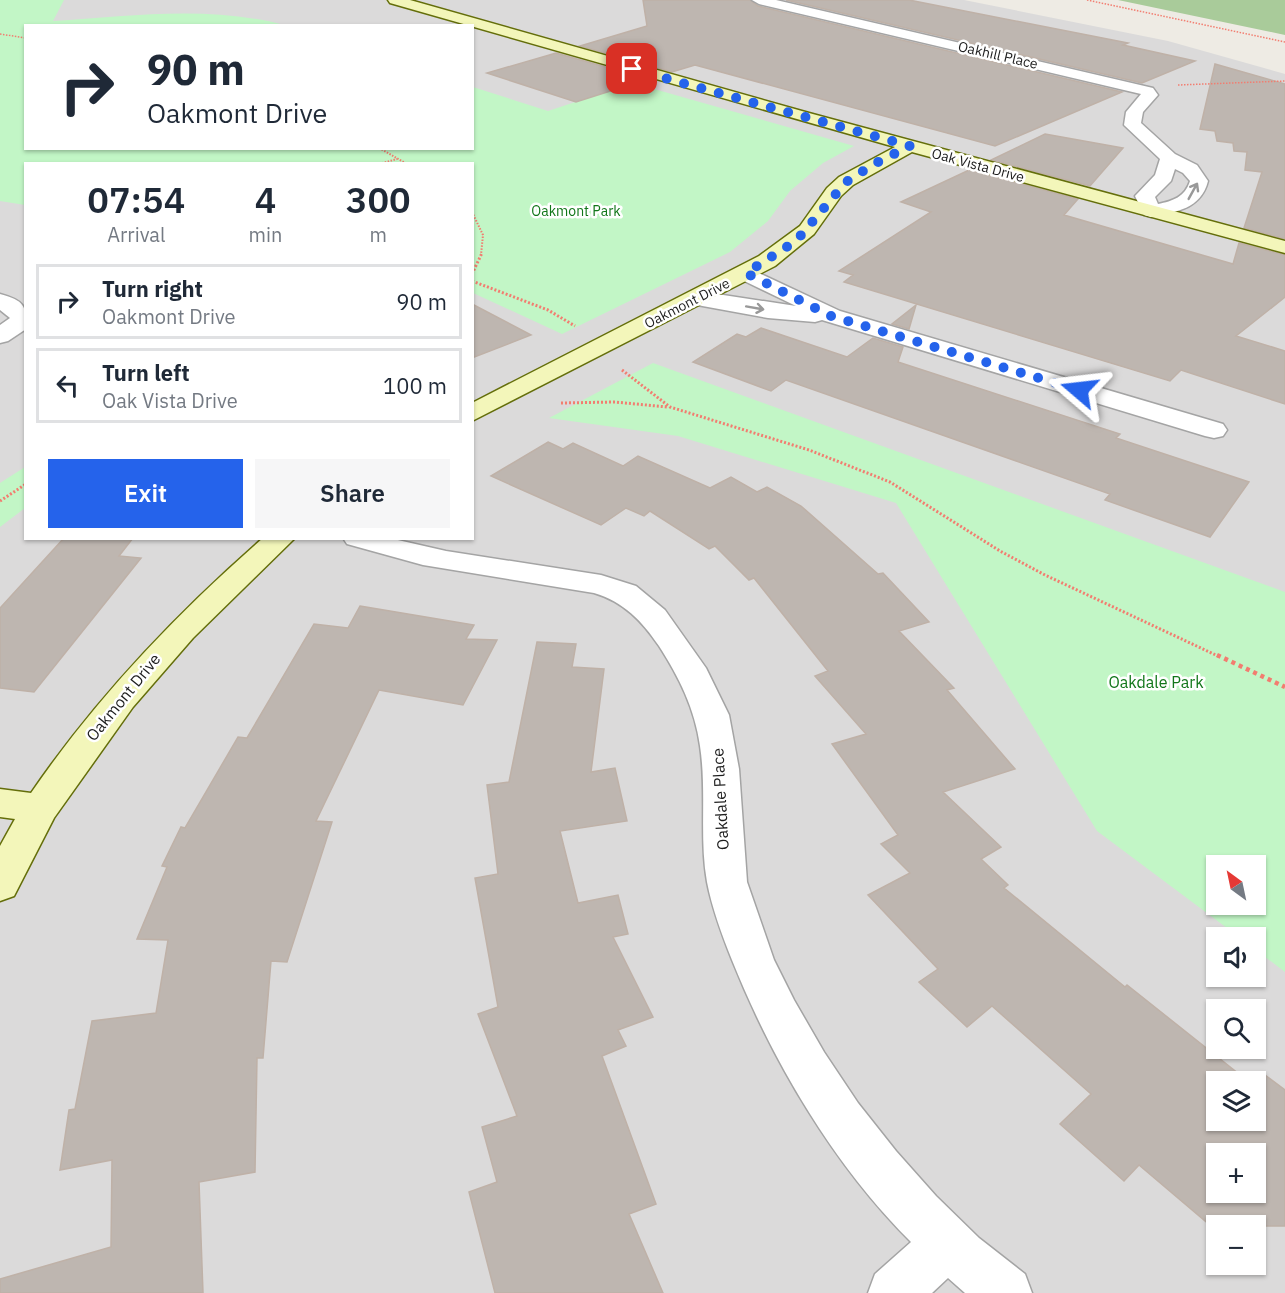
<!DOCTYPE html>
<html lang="en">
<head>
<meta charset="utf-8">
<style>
  body { margin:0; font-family:"IBM Plex Sans",sans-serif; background:#f6f6f7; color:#1f2937; height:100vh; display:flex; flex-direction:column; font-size:22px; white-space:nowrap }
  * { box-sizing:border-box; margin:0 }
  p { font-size:20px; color:#747a83 }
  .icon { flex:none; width:33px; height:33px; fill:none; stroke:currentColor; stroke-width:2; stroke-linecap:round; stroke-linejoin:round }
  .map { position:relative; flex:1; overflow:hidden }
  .details { position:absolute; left:24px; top:162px; width:450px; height:378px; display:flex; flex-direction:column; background:#fff; border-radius:0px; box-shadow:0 2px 4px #0004 }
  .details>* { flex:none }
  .hud { position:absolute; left:24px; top:24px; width:450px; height:126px; border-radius:0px; box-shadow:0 2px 4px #0004; background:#fff; color:#1f2937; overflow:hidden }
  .needle { width:39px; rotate:327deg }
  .fabs { position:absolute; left:1206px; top:855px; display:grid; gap:12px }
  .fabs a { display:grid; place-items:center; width:60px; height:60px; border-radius:0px; background:#fff; box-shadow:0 2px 4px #0004; font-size:30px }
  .pin { position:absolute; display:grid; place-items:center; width:51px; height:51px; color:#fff; margin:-26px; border-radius:12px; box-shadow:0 3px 9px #0006 }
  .me { position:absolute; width:66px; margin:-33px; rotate:287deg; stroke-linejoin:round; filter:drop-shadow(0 0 4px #0008) }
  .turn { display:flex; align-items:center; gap:21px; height:126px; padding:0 24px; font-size:27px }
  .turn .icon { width:78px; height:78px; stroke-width:2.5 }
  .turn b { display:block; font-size:42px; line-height:51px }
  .eta { display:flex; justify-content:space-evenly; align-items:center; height:102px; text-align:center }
  .eta b { font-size:36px; font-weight:600; line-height:42px }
  .button { display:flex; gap:12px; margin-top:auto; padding:12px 24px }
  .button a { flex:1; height:69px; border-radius:0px; background:#2563eb; color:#fff; font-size:24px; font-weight:600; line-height:69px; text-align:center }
  .button a+a { background:#f6f6f7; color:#1f2937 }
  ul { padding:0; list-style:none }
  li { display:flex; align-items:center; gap:18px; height:75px; margin:0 12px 9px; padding:0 12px; border:3px solid #e0e1e3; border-radius:0px }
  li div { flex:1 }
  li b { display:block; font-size:22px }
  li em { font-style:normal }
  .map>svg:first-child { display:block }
  .residential { fill:#dbdada; fill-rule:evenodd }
  .forest { fill:#a9cb9a }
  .park { fill:#c2f6c6; fill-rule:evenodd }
  .building { fill:#beb6b0; stroke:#bfb1a7; stroke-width:1.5; fill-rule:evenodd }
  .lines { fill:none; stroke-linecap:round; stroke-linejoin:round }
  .street-casing { stroke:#a4a4a4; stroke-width:3 }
  .secondary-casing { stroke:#646e0a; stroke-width:3 }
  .path-far3 { stroke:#f27d70; stroke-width:1.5; stroke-dasharray:1.5 1.5; stroke-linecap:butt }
  .path-far2 { stroke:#f27d70; stroke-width:2; stroke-dasharray:1.5 1.5; stroke-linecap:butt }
  .path-far1 { stroke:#f27d70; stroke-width:3; stroke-dasharray:2 2; stroke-linecap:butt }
  .path { stroke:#f27d70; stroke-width:4.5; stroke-dasharray:4 4; stroke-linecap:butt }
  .street { fill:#fff; fill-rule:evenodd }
  .secondary { fill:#f3f6ba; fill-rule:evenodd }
  .oneway { stroke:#999 }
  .route { stroke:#2563eb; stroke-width:10; stroke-dasharray:0 18 }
  .labels { text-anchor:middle; stroke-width:5; stroke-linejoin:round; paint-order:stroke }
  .far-street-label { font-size:14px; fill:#1d1d1d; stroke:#fff }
  .far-park-label { font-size:14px; fill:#117619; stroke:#fff }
  .park-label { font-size:16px; fill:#117619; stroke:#fff }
  .street-label { font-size:16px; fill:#1d1d1d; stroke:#fff }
</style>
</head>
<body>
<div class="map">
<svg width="1285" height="1293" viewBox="0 0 1285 1293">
  <rect width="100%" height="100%" fill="#eeebe4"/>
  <path class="residential" d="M0,0H964L1168,41L1285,74V1293H0ZM26,26H472V148H26ZM26,164H472V538H26ZM1216,866H1256V904H1216ZM1216,938H1256V976H1216ZM1216,1010H1256V1048H1216ZM1216,1082H1256V1120H1216ZM1216,1154H1256V1192H1216ZM1216,1226H1256V1264H1216Z"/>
  <path class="forest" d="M1118,0H1285V35Z"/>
  <path class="park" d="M0,0H64L53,21C129,16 210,5 284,25L26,26V148H472L473,87L548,111L633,83L854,146L823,163L790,191L768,221L730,252L562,334L473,293L472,164H26L25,205L0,201Z
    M653,363L1285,592V972L1256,950V938L1239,937L1097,831L896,503L678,436L549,418ZM1216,866H1256V904H1216Z
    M25,467V508L0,527V483Z"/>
  <path class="building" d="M643,0H750L758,6L1122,92L995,146L695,65L672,72L580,46L647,26Z
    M786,0H909L1128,43L1123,45L1195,61L1142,83Z
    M556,53L648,79L576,102L487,73Z
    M1215,64L1285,84V239L1244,228L1262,172L1245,170L1247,152L1234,151L1233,143L1217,141L1215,131L1200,129Z
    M1045,134L1123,148L1090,186L991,160Z
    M969,170L1078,199L1064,215L1233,264L1239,243L1285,255V297L1236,336L1285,351V404L1181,370L1170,381L844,282L853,275L839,271L931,212L901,202Z
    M472,304L531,335L472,358Z
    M916,305L909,329L892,324Z
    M761,328L847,357L873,338L903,347L898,362L1120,434L1116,438L1249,482L1210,537L1105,500L1110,494L786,380L771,391L693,362L737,334L746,337Z
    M548,442L563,449L573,443L623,466L638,456L710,488L731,477L757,492L767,487L801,506L878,574L883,573L929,622L899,631L954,688L947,690L1015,769L943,792L1001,847L981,859L1008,885L1004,888L1125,987L1127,985L1249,1082H1216V1120H1256V1087L1265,1075L1285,1090V1226H1211L1139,1165L1124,1181L1060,1124L1091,1094L992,1006L967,1027L919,982L938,969L868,895L910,873L881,844L898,835L832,744L866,734L815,676L828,671L754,578L749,580L715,546L709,549L650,511L644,516L626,508L601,525L491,476ZM1216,1154H1256V1192H1216Z
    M64,538H133L119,556L141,558L34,692L0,688V608Z
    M360,606L474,625L466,639L497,640L463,705L379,690L316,821L332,822L287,962L271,961L263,1058H257L255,1172L199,1182L203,1293H0V1279L111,1247L112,1160L60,1170L69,1110L75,1109L92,1021L156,1013L168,940L137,939L167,867L162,866L181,827L185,828L238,737L247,738L314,624L348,628Z
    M537,642L576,644L572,667L604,669L591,772L615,768L627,821L560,831L578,903L618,895L628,934L613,937L653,1017L618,1030L626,1046L602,1056L656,1204L629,1214L663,1293H495L469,1192L497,1182L482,1127L517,1116L478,1014L498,1007L475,878L498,874L487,785L509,782Z"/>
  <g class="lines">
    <defs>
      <path id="street" d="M752,0H776L1153,88L1158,95L1143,112L1141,123L1175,154L1197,165L1208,181C1201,209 1176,212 1151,217L1144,215L1135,196L1155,175L1160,159L1124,125L1126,112L1141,94L759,4ZM1175,169L1183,173L1190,181C1185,197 1173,201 1158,204L1155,197L1171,181Z
        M746,267L840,311L1223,424L1227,430L1223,436L1214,438L1205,436L822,320L815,322L768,318L697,305L689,303L686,298L689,293L697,291L796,306L738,278L735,273L738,268Z
        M0,294C25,301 26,305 26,329L8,341L0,343V325L10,318L0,310Z
        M343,538H389L446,551L601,575L636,586L665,610L706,668L729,715L739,769L747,882L774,960L794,1000L824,1052L858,1103L896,1151L936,1196L979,1238L1025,1274L1032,1293H965L948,1278L932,1293H868L875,1274L911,1242C833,1164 773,1062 732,960C722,935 712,908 707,882C699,837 707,791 700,746C695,709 679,677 659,646C642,621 624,602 594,593L423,565L347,544Z"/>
      <path id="secondary" d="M388,0H410L809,113L1285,241V253L912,152L853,185L841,196L814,234L775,266L472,421V403L759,256L800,226L827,188L839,177L895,147L390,3Z
        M263,538H295L193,638L133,707L54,818L14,896L0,901V846L15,819L0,817V789L31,793C97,697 175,615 263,538Z"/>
    </defs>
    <use href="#street" class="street-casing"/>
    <use href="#secondary" class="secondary-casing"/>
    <path class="path-far3" d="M1087,0L1285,42
      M0,34L26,38
      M1178,85L1285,81"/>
    <path class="path-far2" d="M379,148L407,164
      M379,164L397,159
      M472,212L483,235L481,255"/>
    <path class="path-far1" d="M472,274L482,253
      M472,281L548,310L575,326
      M622,370L670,407L809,450L890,482L1000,551L1045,575L1220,657
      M561,403L615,402L667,407
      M0,501L26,484"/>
    <path class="path" d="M1217,655L1285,687"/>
    <use href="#street" class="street"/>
    <use href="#secondary" class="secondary"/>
  </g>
  <defs><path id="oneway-shaft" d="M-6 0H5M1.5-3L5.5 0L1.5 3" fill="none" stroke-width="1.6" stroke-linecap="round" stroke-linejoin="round" transform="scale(1.5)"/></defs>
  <g class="oneway">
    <use href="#oneway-shaft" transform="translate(1193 191) rotate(-61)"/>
    <use href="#oneway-shaft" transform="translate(755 308) rotate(10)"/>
  </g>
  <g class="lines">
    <path class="route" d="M632,69L910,146L874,164L846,182L796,241L746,273L831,316L1079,390"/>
  </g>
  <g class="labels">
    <g class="far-street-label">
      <text transform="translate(998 55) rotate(13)" y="5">Oakhill Place</text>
      <text transform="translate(978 165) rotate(15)" y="5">Oak Vista Drive</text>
      <text transform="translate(687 303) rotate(-27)" y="5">Oakmont Drive</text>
    </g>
    <g class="far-park-label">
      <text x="576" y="216">Oakmont Park</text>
    </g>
    <g class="park-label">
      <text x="1156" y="688">Oakdale Park</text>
    </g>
    <g class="street-label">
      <text transform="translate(123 697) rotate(-51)" y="6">Oakmont Drive</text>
      <text transform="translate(720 799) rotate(-93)" y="6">Oakdale Place</text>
    </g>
  </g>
</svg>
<div class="fabs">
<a><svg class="needle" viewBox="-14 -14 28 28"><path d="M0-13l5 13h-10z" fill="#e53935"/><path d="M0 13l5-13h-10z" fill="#747a83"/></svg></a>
<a><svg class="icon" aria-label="sound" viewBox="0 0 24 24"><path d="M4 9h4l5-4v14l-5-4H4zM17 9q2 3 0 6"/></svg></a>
<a><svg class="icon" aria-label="search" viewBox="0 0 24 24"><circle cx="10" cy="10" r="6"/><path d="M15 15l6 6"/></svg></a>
<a><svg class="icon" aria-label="layers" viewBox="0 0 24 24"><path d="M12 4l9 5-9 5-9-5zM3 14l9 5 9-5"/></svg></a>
<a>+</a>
<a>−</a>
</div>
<div class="pin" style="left:632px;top:69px;background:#d93025"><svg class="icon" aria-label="arrive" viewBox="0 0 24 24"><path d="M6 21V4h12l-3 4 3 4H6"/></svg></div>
<svg class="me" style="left:1079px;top:390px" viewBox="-20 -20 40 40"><path d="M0-17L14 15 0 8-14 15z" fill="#2563eb" stroke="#fff" stroke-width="4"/></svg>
<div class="hud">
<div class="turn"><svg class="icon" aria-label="right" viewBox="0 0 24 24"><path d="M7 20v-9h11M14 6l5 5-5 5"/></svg><div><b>90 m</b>Oakmont Drive</div></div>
</div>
<section class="details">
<div class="eta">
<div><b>07:54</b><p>Arrival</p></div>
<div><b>4</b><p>min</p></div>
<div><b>300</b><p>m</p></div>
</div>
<ul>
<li><svg class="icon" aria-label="right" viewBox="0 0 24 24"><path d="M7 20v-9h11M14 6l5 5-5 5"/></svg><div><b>Turn right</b><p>Oakmont Drive</p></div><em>90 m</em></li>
<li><svg class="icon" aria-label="left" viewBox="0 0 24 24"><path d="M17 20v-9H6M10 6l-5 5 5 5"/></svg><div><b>Turn left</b><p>Oak Vista Drive</p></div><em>100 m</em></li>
</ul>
<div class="button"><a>Exit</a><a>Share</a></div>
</section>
</div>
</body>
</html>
